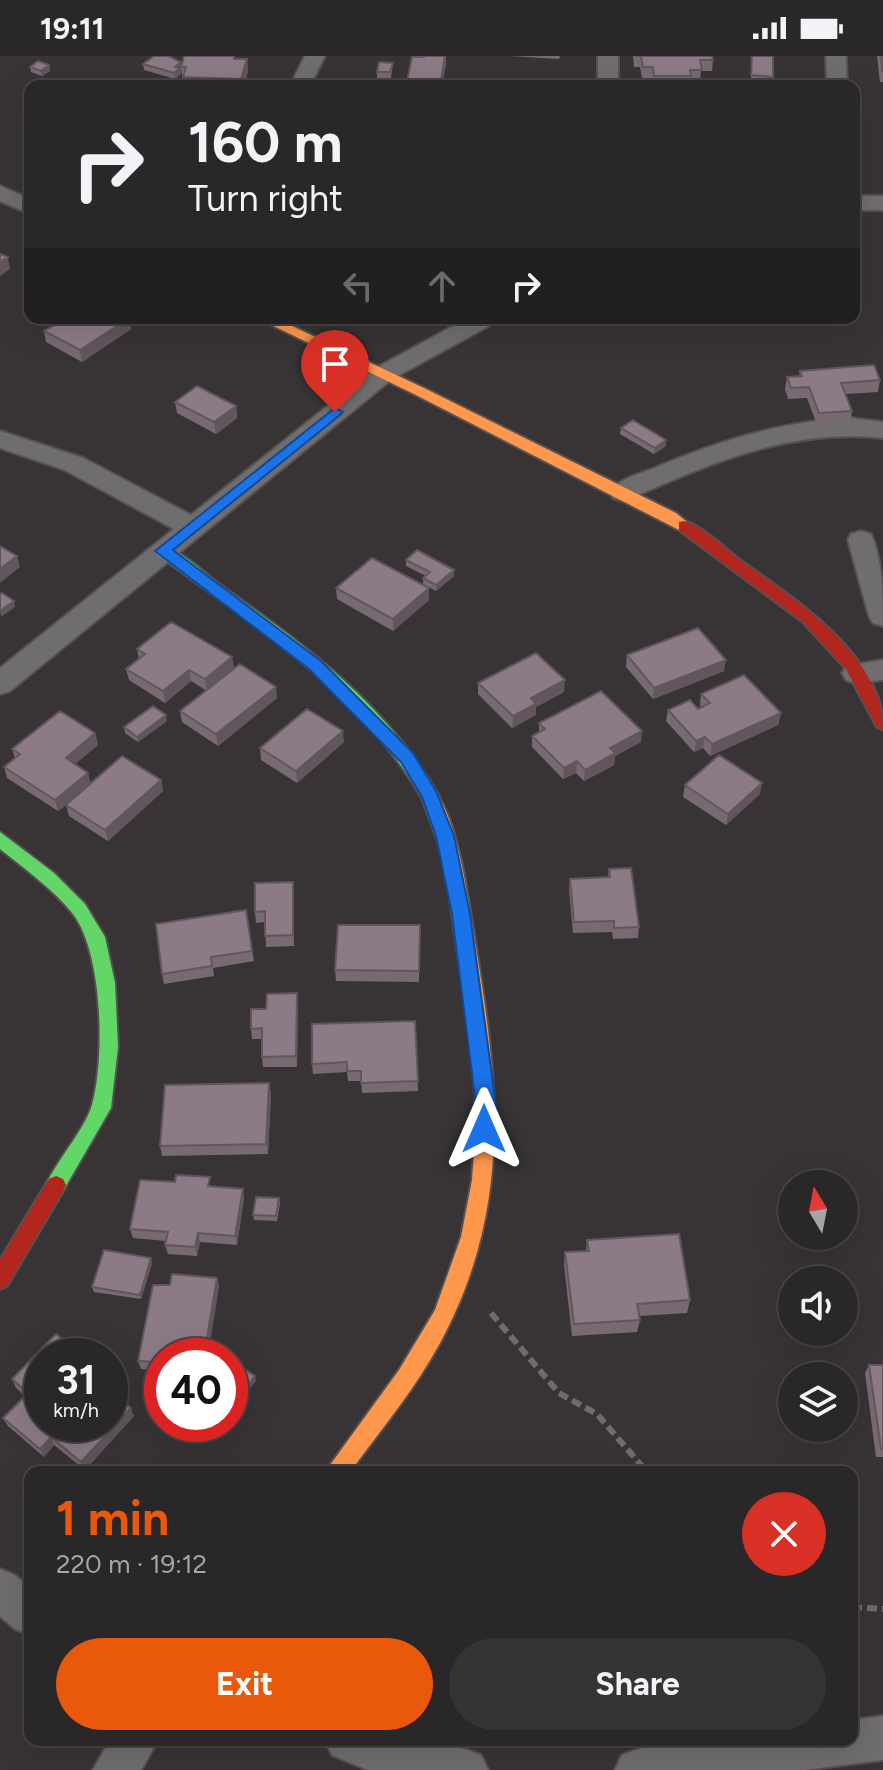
<!DOCTYPE html>
<html lang="en">
<head>
<meta charset="utf-8">
<style>
  body { margin:0; font-family:Figtree,sans-serif; background:#363334; color:#f1f3f6; height:100vh; display:flex; flex-direction:column; font-size:30px; white-space:nowrap }
  * { box-sizing:border-box; margin:0 }
  p { font-size:26px; color:#a5a5a8 }
  .icon { flex:none; width:44px; height:44px; fill:none; stroke:currentColor; stroke-width:2; stroke-linecap:round; stroke-linejoin:round }
  .map { position:relative; flex:1; overflow:hidden }
  .panel { position:absolute; left:24px; top:1410px; width:834px; height:280px; display:flex; flex-direction:column; background:#2a2728; border-radius:16px; box-shadow:0 8px 32px #0002,0 0 0 2px #464445 }
  .panel>* { flex:none }
  .banner { position:absolute; left:24px; top:24px; width:836px; height:244px; border-radius:16px; box-shadow:0 8px 32px #0002,0 0 0 2px #464445; background:#2a2728; color:#f1f3f6; overflow:hidden }
  .needle { width:52px; rotate:350deg }
  .buttons { position:absolute; left:778px; top:1114px; display:grid; gap:16px }
  .buttons a { display:grid; place-items:center; width:80px; height:80px; border-radius:50%; background:#2a2728; box-shadow:0 8px 32px #0002,0 0 0 2px #464445; font-size:40px }
  .speed { position:absolute; left:24px; top:1282px; display:flex; gap:16px; font-size:40px; font-weight:700; text-align:center }
  .speed>* { display:grid; place-content:center; width:104px; height:104px; border-radius:50%; background:#2a2728; box-shadow:0 8px 32px #0002,0 0 0 2px #464445; line-height:1 }
  .speed small { font-size:20px; font-weight:400 }
  .speed .limit { border:12px solid #d22; background:#fff; color:#111 }
  .pin { position:absolute; display:grid; place-items:center; width:68px; height:68px; color:#fff; margin:-82px -34px; border-radius:50% 50% 50% 0; rotate:-45deg; box-shadow:0 0 8px #0007 }
  .pin .icon { rotate:45deg }
  .me { position:absolute; width:88px; margin:-44px; rotate:0deg; stroke-linejoin:round; filter:drop-shadow(0 0 6px #0008) }
  .turn { display:flex; align-items:center; gap:28px; height:168px; padding:0 32px; font-size:36px }
  .turn .icon { width:104px; height:104px; stroke-width:2.5 }
  .turn b { display:block; font-size:56px; line-height:68px }
  .lanes { display:flex; align-items:center; height:76px; padding:0 32px; background:#0003; justify-content:center; gap:40px; direction:ltr }
  .lanes .off { opacity:.35 }
  .round { display:grid; place-items:center; flex:none; width:84px; height:84px; border-radius:42px; background:#363334 }
  .head { display:flex; align-items:center; justify-content:space-between; height:136px; padding:0 32px }
  h1 { font-size:48px; font-weight:700; line-height:60px; color:#ea580c }
  .button { display:flex; gap:16px; margin-top:auto; padding:16px 32px }
  .button a { flex:1; height:92px; border-radius:48px; background:#ea580c; color:#fff; font-size:32px; font-weight:700; line-height:92px; text-align:center }
  .button a+a { background:#363334; color:#f1f3f6 }
  .status { display:flex; justify-content:space-between; align-items:center; height:56px; padding:0 40px; background:#2a2728; direction:ltr }
  .status svg { height:22px; fill:currentColor }
  .map>svg:first-child { display:block }
  .lines { fill:none; stroke-linecap:round; stroke-linejoin:round }
  .street-casing { stroke:#555152; stroke-width:4 }
  .fast-casing { stroke:#555152; stroke-width:4 }
  .slow-casing { stroke:#555152; stroke-width:4 }
  .jam-casing { stroke:#555152; stroke-width:4 }
  .path { stroke:#6f6c6c; stroke-width:6; stroke-dasharray:10 5; stroke-linecap:butt }
  .street { fill:#706d6e; fill-rule:evenodd }
  .fast { fill:#63d668; fill-rule:evenodd }
  .slow { fill:#ff974d; fill-rule:evenodd }
  .jam { fill:#b3261e; fill-rule:evenodd }
  .wall { fill:#786a73 }
  .shaded-wall { fill:#62565e }
  .building { fill:#8c7b86; stroke:#62565e; stroke-width:2 }
  .route { fill:#1a73e8; stroke:#114b97; stroke-width:2 }
</style>
</head>
<body>
<div class="status"><b>19:11</b><svg viewBox="0 0 49 12"><path d="M0 12V9h3v3zM5 12V6h3v6zM10 12V3h3v9zM15 12V0h3v12zM26 1h20v11H26zM47 4h2v5h-2z"/></svg></div>
<div class="map">
<svg width="883" height="1714" viewBox="0 0 883 1714">
  <rect width="100%" height="100%" fill="#383435"/>
  <g class="lines">
    <defs>
      <path id="street" d="M305,0H325L310,30H290Z
        M598,0H618V30H598Z
        M826,0H846L847,30H827Z
        M0,130L30,143V158L0,145Z
        M854,140H883V154H854Z
        M468,262H498L494,267L392,323L10,635L0,638V612L174,473L65,414L0,392V375L83,402L191,459L374,313Z
        M851,362L883,366V382C792,372 713,406 631,442L622,445L613,442L609,436C617,424 639,418 652,413C716,386 781,365 851,362Z
        M861,475L871,478C883,505 883,539 883,570L873,567L869,560L848,484L851,478Z
        M883,604V624L856,627L846,624L842,617L846,610Z
        M0,1513L15,1519L30,1532V1579L15,1573L0,1560Z
        M883,1660V1704L803,1714H615L622,1699C682,1674 786,1684 852,1684V1664Z
        M110,1684H158L141,1714H93Z
        M325,1684C377,1684 432,1678 481,1699L488,1714H368L332,1699Z"/>
      <path id="fast" d="M163,490C184,496 205,518 223,531C307,590 389,651 440,742L437,747H425C363,638 257,571 158,499L155,495Z
        M0,776L54,817L85,848L105,881L115,927L118,991L111,1052L63,1135L56,1138L49,1135L46,1129C57,1104 85,1073 92,1049C105,1003 103,897 73,858C53,833 25,813 0,793Z"/>
      <path id="slow" d="M257,262H275L424,332L676,457L692,470L684,475L679,474L414,338Z
        M431,735C450,741 465,821 468,842C494,1001 521,1137 440,1287C415,1333 381,1374 350,1416H325L399,1314L435,1254L461,1181L472,1124L476,1068L474,1013L449,835L439,788L422,742Z"/>
      <path id="jam" d="M684,465C704,471 723,491 740,504C794,543 883,599 883,673L877,671L846,613L803,566L679,474V466Z
        M56,1120L63,1123L66,1129L63,1135L7,1230L0,1233V1204L49,1123Z"/>
    </defs>
    <use href="#street" class="street-casing"/>
    <use href="#fast" class="fast-casing"/>
    <use href="#slow" class="slow-casing"/>
    <use href="#jam" class="jam-casing"/>
    <path class="path" d="M491,1257L559,1337L597,1358L647,1416
      M852,1551L883,1553"/>
    <use href="#street" class="street"/>
    <use href="#fast" class="fast"/>
    <use href="#slow" class="slow"/>
    <use href="#jam" class="jam"/>
  </g>
  <path class="wall" d="M235,0V3H247L248,15L244,30H184L181,13V18L175,23L144,14L143,8L181,6L182,8Z
    M446,0V8L442,30H407V25L424,1Z
    M510,0H560L559,3Z
    M633,0H712L713,4L712,15H701L700,25H691L690,30H653L652,22H642L640,11H634Z
    M751,0H773V30H730L731,24L751,25Z
    M877,0H883V26H880Z
    M393,7L391,22H377V16Z
    M49,9L50,15L42,20L31,16L30,11Z
    M129,262L131,273L82,306L46,286L44,275Z
    M800,315L880,324L878,336L845,338L852,355L850,367L817,369L807,342L788,343L785,333L787,321L799,320Z
    M175,346L236,350L237,362L216,378L177,357Z
    M621,372L666,384V390L654,398L620,378Z
    M406,504L454,514V520L436,535L423,528V522L426,520L406,510Z
    M336,532H429V544L393,575L337,543Z
    M137,593L232,601L234,613L277,642L218,690L182,666L180,655L207,635L191,625L165,647L129,624L126,613L139,603Z
    M627,599L724,615L653,643L626,611Z
    M478,627L564,636L536,651V659L512,672L478,638Z
    M701,638L781,657L778,669L710,700L703,692L694,696L666,665L668,654L698,653L701,651L700,649Z
    M167,665L138,686L125,677L124,671Z
    M539,667L641,686L615,700L614,709L584,725L576,717L563,723L532,691V680L539,677Z
    M95,677L98,689L75,708L91,727L161,724L163,735L108,785L69,760L66,749L58,755L7,722L4,711L15,702L12,693Z
    M344,686L297,727L261,704L260,692Z
    M685,729L760,738L726,769L683,741Z
    M609,813L639,871L638,882L613,883L612,876L573,877L569,834L570,823L608,821Z
    M293,826L294,836V890L266,891L265,866L256,867L255,856Z
    M246,854L254,905L213,912L214,920L164,928L162,918Z
    M420,869L419,926L336,925L335,914Z
    M297,937L298,948L297,1011H263L262,1001V983H252L251,973L266,953Z
    M415,965L418,1035L362,1037L361,1025H348L347,1016L313,1018L312,1008Z
    M269,1027L271,1038L268,1098L162,1100L160,1090Z
    M212,1130L244,1142L237,1189L200,1186L197,1200L168,1198L165,1189L166,1185L133,1182L130,1173Z
    M279,1142L280,1147L277,1165L254,1164L253,1159Z
    M587,1184L690,1244L687,1257L639,1260L640,1264L637,1276L572,1280L564,1209L565,1196L586,1195Z
    M152,1207L141,1243L94,1236L92,1231Z
    M217,1222L219,1231L162,1300V1315L141,1313L138,1305L170,1229Z
    M42,1300L134,1360L85,1414L54,1389L44,1401L8,1370L3,1362L25,1340L16,1332L12,1323Z
    M869,1309H883V1401H876L865,1317Z"/>
  <path class="shaded-wall" d="M446,0V8L442,30H440Z
    M247,3L248,15L244,30H242L241,23Z
    M181,6V18L175,23L174,17L175,11Z
    M49,9L50,15L42,20L41,15Z
    M8,201L10,213L0,220V206Z
    M129,262L131,273L82,306L80,294Z
    M236,350L237,362L216,378L214,366Z
    M666,384V390L654,398L655,392Z
    M17,500L20,511L0,527V513Z
    M454,514V520L436,535V529Z
    M429,532V544L393,575V563Z
    M14,545L15,551L1,561L0,555Z
    M232,601L234,613L207,635L205,623Z
    M726,604L724,615L653,643L654,632Z
    M189,614L191,625L165,647L163,635Z
    M565,624L564,636L536,651V659L512,672L513,660L531,642Z
    M276,631L277,642L218,690L216,678Z
    M781,657L778,669L710,700L712,688Z
    M166,659L167,665L138,686L137,681Z
    M343,675L344,686L297,727L296,715Z
    M642,675L641,686L615,700L614,709L584,725L585,714L610,692Z
    M95,677L98,689L68,714L66,702Z
    M705,681L703,692L694,696L696,685Z
    M577,705L576,717L563,723L564,712Z
    M88,717L91,728L58,755L55,744Z
    M161,724L163,735L108,785L105,774Z
    M762,727L760,738L726,769L728,758Z
    M293,826L294,836V890L293,879Z
    M297,937L298,948L297,1011L296,1000Z
    M269,1027L271,1038L268,1098L266,1088Z
    M243,1133L244,1142L237,1189L235,1180Z
    M198,1177L200,1186L197,1200L195,1191Z
    M151,1202L152,1207L141,1243L140,1239Z
    M217,1222L219,1231L208,1300H204Z
    M255,1320L256,1325L230,1359V1354Z
    M131,1352L134,1360L85,1414L81,1406Z
    M51,1381L54,1389L44,1401L40,1393Z"/>
  <path class="building" d="M154,0H168L181,6L175,11L180,12L174,17L143,8Z
    M184,0H234V3H247L241,23L183,21L186,11H181Z
    M424,0H445L440,30L428,29L429,26L407,25L412,1H424Z
    M635,0H712L713,4H700L702,14H690L691,20H654L653,11H643L641,0Z
    M752,0H773V21L751,19Z
    M881,0H883V15H882Z
    M38,5L49,9L41,15L30,11Z
    M379,6L393,7L390,16H377Z
    M731,24L773,26V30H732Z
    M660,28H685V30H660Z
    M0,198L8,201L0,206Z
    M67,262H129L80,294L44,275Z
    M874,309L880,324L841,327L852,355L819,357L809,331L791,332L787,321L802,320L800,315Z
    M197,330L236,350L214,366L175,346Z
    M633,364L666,384L655,392L621,372Z
    M0,490L17,500L0,513Z
    M417,494L454,514L436,529L423,522L430,516L406,504Z
    M372,502L429,532L393,563L336,532Z
    M2,537L14,545L0,555V538Z
    M171,566L232,601L205,623L189,614L163,635L126,613L145,598L137,593Z
    M698,572L726,604L654,632L627,599Z
    M536,597L565,624L531,642L536,648L513,660L478,627Z
    M240,608L276,631L216,678L180,655Z
    M744,619L781,657L712,688L705,681L696,685L668,654L690,644L698,653L710,647L701,638Z
    M601,635L642,675L610,692L615,697L585,714L577,705L564,712L532,680L545,673L539,667Z
    M153,650L166,659L137,681L124,671Z
    M307,653L343,675L296,715L260,692Z
    M60,655L95,677L66,702L88,717L55,744L4,711L20,698L12,693Z
    M719,699L762,727L728,758L685,729Z
    M122,700L161,724L105,774L66,749Z
    M631,812L639,871L614,872V865L574,866L570,823L610,821L609,813Z
    M293,826V879L265,880V855L255,856V827Z
    M246,854L252,895L211,901L212,910L162,918L156,868Z
    M338,869H420L419,915L335,914Z
    M297,937L296,1000L262,1001V972L251,973V953H266L267,938Z
    M415,965L418,1025L361,1027V1015H347V1006L312,1008V968Z
    M269,1027L266,1088L160,1090L165,1029Z
    M176,1119L210,1121L208,1130L243,1133L235,1180L198,1177L195,1191L165,1189L168,1176L130,1173L140,1124L175,1126Z
    M256,1141L279,1142L276,1160L253,1159Z
    M679,1178L690,1244L637,1248L640,1264L574,1268L565,1196L589,1195L587,1184Z
    M104,1194L151,1202L140,1239L92,1231Z
    M172,1218L217,1222L204,1300H162V1306L138,1305L153,1229H170Z
    M56,1278L82,1300H42V1368H110V1334L131,1352L81,1406L51,1381L40,1393L3,1362L28,1337L12,1323Z
    M232,1305L255,1320L230,1354V1307Z
    M869,1309H883V1393H881Z"/>
  <path class="route" d="M335,352L343,356L340,359L173,494L321,605L413,697L436,735L454,780L470,858L496,1049L491,1079L484,1082L477,1079L474,1073L476,1049L452,858L436,780L422,741L401,706L309,613L155,495Z"/>
</svg>
<div class="buttons">
<a><svg class="needle" viewBox="-14 -14 28 28"><path d="M0-13l5 13h-10z" fill="#e53935"/><path d="M0 13l5-13h-10z" fill="#a5a5a8"/></svg></a>
<a><svg class="icon" aria-label="sound" viewBox="0 0 24 24"><path d="M4 9h4l5-4v14l-5-4H4zM17 9q2 3 0 6"/></svg></a>
<a><svg class="icon" aria-label="layers" viewBox="0 0 24 24"><path d="M12 4l9 5-9 5-9-5zM3 14l9 5 9-5"/></svg></a>
</div>
<div class="speed"><div>31<small>km/h</small></div><div class="limit">40</div></div>
<div class="pin" style="left:335px;top:356px;background:#d93025"><svg class="icon" aria-label="arrive" viewBox="0 0 24 24"><path d="M6 21V4h12l-3 4 3 4H6"/></svg></div>
<svg class="me" style="left:484px;top:1073px" viewBox="-20 -20 40 40"><path d="M0-17L14 15 0 8-14 15z" fill="#1a73e8" stroke="#fff" stroke-width="4"/></svg>
<div class="banner">
<div class="turn"><svg class="icon" aria-label="right" viewBox="0 0 24 24"><path d="M7 20v-9h11M14 6l5 5-5 5"/></svg><div><b>160 m</b>Turn right</div></div>
<div class="lanes"><svg class="icon off" aria-label="left" viewBox="0 0 24 24"><path d="M17 20v-9H6M10 6l-5 5 5 5"/></svg><svg class="icon off" aria-label="ahead" viewBox="0 0 24 24"><path d="M12 20V5M6 11l6-6 6 6"/></svg><svg class="icon" aria-label="right" viewBox="0 0 24 24"><path d="M7 20v-9h11M14 6l5 5-5 5"/></svg></div>
</div>
<section class="panel">
<div class="head"><div><h1>1 min</h1><p>220 m · 19:12</p></div><a class="round" style="background:#d93025;color:#fff"><svg class="icon" aria-label="close" viewBox="0 0 24 24"><path d="M6 6l12 12M18 6L6 18"/></svg></a></div>
<div class="button"><a>Exit</a><a>Share</a></div>
</section>
</div>
</body>
</html>
